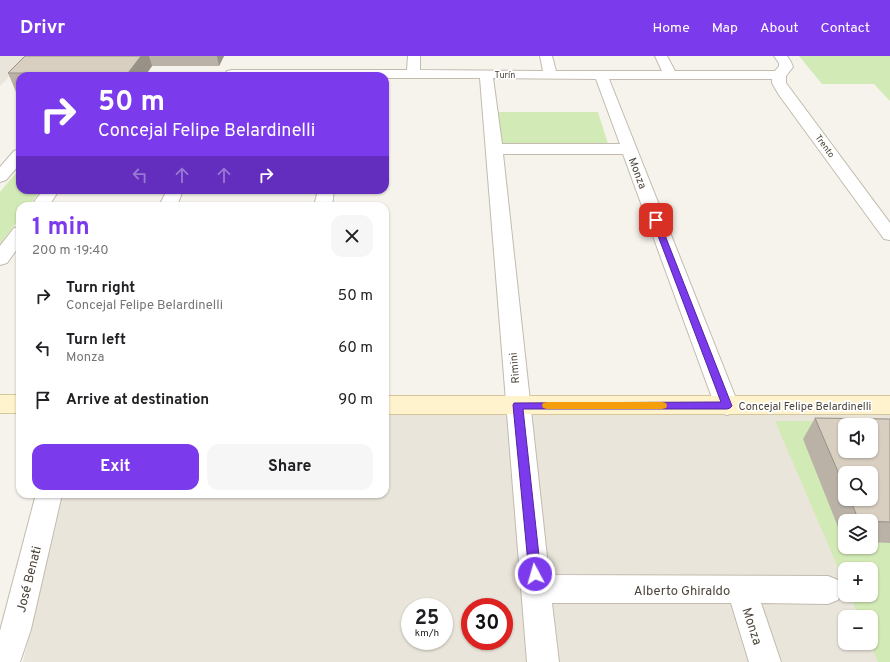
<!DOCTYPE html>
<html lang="en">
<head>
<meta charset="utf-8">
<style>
  body { margin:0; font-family:Overpass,sans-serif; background:#f6f6f6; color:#202124; height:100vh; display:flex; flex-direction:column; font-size:15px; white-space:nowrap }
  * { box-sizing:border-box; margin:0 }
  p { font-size:13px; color:#757577 }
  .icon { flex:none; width:22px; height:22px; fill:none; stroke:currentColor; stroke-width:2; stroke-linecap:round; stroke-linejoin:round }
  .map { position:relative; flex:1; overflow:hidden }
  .panel { position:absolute; left:16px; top:146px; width:373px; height:296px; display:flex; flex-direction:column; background:#fff; border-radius:12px; box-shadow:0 1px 3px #0004 }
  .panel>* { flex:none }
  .hud { position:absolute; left:16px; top:16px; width:373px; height:122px; border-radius:12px; box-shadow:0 1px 3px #0004; background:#7c3aed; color:#fff; overflow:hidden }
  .fabs { position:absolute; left:838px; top:362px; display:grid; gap:8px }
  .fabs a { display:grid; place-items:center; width:40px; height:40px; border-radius:8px; background:#fff; box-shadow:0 1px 3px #0004; font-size:20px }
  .speed { position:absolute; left:401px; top:542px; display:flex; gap:8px; font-size:20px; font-weight:700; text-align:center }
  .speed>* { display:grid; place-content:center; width:52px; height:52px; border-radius:50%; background:#fff; box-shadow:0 1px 3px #0004; line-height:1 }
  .speed small { font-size:10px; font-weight:400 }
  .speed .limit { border:6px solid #d22; background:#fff; color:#111 }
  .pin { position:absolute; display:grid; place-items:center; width:34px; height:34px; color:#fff; margin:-17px; border-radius:8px; box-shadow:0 2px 6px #0006 }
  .me { position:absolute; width:44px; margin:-22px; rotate:354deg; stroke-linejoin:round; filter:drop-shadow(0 0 3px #0008) }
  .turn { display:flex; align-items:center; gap:14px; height:84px; padding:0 16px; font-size:18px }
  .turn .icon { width:52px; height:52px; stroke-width:2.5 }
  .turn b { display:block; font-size:28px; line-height:34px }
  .lanes { display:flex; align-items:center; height:38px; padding:0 16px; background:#0003; justify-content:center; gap:20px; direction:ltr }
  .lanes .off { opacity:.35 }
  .round { display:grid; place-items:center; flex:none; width:42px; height:42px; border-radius:12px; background:#f6f6f6 }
  .headline { display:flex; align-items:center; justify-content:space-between; height:68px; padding:0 16px }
  h1 { font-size:24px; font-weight:700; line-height:30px; color:#7c3aed }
  .action { display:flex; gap:8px; margin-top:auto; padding:8px 16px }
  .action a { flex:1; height:46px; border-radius:12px; background:#7c3aed; color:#fff; font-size:16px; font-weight:700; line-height:46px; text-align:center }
  .action a+a { background:#f6f6f6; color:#202124 }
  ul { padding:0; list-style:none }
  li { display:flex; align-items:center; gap:12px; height:52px; padding:0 16px }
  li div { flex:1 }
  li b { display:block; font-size:15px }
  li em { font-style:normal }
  header { display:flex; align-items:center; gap:24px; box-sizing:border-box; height:56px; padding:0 20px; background:#7c3aed; color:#fff }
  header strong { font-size:19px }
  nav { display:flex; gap:22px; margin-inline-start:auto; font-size:14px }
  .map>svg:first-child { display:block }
  .residential { fill:#eae5da; fill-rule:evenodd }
  .green { fill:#d2eab5; fill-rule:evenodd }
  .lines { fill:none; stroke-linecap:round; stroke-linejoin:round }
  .minor-casing { stroke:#c2bbae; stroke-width:2 }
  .secondary-casing { stroke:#d6c79b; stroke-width:2 }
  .minor { fill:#fff; fill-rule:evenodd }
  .secondary { fill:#fff3cd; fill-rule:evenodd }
  .wall { fill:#bab2a6; fill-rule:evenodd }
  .shaded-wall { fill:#979187 }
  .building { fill:#d8cfc1; stroke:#979187; fill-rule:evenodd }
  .route { fill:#7c3aed; stroke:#51269a }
  .slow { fill:#f59e0b }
  .labels { text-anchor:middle; stroke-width:3.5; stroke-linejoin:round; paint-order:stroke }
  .far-street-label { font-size:9px; fill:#4b4439; stroke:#fff }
  .street-label { font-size:11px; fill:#4b4439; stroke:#fff }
  .near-street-label { font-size:13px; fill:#4b4439; stroke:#fff }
</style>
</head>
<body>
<header>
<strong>Drivr</strong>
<nav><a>Home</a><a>Map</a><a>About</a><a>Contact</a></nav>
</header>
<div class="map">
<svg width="890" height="606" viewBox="0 0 890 606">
  <rect width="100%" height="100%" fill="#f6f3ec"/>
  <path class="residential" d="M0,0H30L0,30Z
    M385,357H890V606H23L62,438H385ZM845,369H871V395H845ZM845,417H871V443H845ZM845,465H871V491H845ZM845,513H871V539H845ZM410,551H444V585H410ZM470,551H504V585H470ZM845,561H871V587H845Z"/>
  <path class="green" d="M799,0H890V45L874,28H822Z
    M493,56H598L609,91H497Z
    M20,112V134H41L29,150H20V162L0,188V136Z
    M775,365H890V606H878L870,587L871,561H859L850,539H871V513H845V528ZM845,369H871V395H845ZM845,417H871V443H845ZM845,465H871V491H845Z"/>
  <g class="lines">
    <defs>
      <path id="minor" d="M408,0H420V14L543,15L540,0H552L556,15H662L655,0H667L675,15H775L779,10V7L774,0H787L791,6L793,11L786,20V27L890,167V184L884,183L779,39L772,27V23H609L739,350L735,356L727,359L719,356L715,350L623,98H503L549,519L828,520L838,524L843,534L838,544L828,548L761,547L781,606H749L731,547H552L559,606H527L480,22H385V20H227L225,18L227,15L232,14H407ZM493,22L596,23L620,88H502Z
        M20,93V108L6,124L0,126V111L14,95Z
        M43,134H59L49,150H31Z
        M167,134H183L177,150H159Z
        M318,134H334L332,150H314Z
        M20,171V189L7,207L0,209V190L14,172Z
        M36,438H62L31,573L20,606H0V575Z"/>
      <path id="secondary" d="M0,339H20V357H0Z
        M385,340H890V358H385Z"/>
    </defs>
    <use href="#minor" class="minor-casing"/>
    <use href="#secondary" class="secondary-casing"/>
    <use href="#minor" class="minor"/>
    <use href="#secondary" class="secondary"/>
  </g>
  <path class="wall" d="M25,0H224L219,10H152L145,20H20V36H16L8,17Z
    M815,362L890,363V487L871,486V465H845V486H844L803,383ZM845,417L871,443H845Z"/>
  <path class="shaded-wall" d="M141,0H149L152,10L145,20H129L128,17Z
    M217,0H224L219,10Z"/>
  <path class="building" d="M25,0H141L128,17H8Z
    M815,362L890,363V466L859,465L850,443H871V417H845V432ZM845,369H871V395H845Z"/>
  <path class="route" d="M656,162L659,164L732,350L730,352L727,353H523L541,518L540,522L535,524L531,522L529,518L513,349L514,347L721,346L652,164Z"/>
  <path class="slow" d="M547,346H662L666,347L667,350L666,352L662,353H547L543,352L542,349L543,347Z"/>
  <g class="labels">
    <g class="far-street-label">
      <text x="505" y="22">Turín</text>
      <text transform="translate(825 90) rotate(54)" y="3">Trento</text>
    </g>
    <g class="street-label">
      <text transform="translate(638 117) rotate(69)" y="4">Monza</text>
      <text transform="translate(514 312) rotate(-95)" y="4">Rimini</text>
      <text x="805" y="354">Concejal Felipe Belardinelli</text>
    </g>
    <g class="near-street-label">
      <text transform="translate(28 523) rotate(-76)" y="5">José Benati</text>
      <text x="682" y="539">Alberto Ghiraldo</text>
      <text transform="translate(753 570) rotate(72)" y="5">Monza</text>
    </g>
  </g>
</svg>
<div class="fabs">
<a><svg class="icon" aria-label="sound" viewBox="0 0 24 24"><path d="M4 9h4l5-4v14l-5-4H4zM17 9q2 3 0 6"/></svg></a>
<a><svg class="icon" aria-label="search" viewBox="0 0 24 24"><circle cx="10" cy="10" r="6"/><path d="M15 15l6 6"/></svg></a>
<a><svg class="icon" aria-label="layers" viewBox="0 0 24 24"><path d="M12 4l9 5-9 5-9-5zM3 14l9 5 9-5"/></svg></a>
<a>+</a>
<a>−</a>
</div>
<div class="speed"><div>25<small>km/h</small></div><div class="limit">30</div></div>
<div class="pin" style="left:656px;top:164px;background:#d93025"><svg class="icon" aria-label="arrive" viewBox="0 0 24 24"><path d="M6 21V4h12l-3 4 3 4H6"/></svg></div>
<svg class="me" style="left:535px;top:518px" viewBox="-20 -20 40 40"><circle r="17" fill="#7c3aed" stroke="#fff" stroke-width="3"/><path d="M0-11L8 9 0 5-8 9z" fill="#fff"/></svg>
<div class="hud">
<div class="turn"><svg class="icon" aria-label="right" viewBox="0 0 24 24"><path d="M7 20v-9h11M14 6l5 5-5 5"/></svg><div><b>50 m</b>Concejal Felipe Belardinelli</div></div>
<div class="lanes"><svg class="icon off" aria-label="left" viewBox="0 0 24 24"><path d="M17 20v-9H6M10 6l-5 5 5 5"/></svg><svg class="icon off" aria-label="ahead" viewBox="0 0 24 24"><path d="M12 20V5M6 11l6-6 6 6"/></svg><svg class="icon off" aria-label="ahead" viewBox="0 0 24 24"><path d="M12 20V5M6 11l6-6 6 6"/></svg><svg class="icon" aria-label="right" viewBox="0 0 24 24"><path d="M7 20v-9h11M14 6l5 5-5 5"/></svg></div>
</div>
<section class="panel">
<div class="headline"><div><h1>1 min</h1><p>200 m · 19:40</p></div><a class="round"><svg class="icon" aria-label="close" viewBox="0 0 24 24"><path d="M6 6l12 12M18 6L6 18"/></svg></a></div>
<ul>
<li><svg class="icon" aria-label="right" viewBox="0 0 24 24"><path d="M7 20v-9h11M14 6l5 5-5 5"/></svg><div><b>Turn right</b><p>Concejal Felipe Belardinelli</p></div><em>50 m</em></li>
<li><svg class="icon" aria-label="left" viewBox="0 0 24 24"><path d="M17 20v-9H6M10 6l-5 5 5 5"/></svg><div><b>Turn left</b><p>Monza</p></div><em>60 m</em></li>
<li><svg class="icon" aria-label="arrive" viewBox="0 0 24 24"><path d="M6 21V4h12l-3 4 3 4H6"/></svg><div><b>Arrive at destination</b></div><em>90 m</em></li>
</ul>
<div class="action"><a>Exit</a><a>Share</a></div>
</section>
</div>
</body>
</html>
